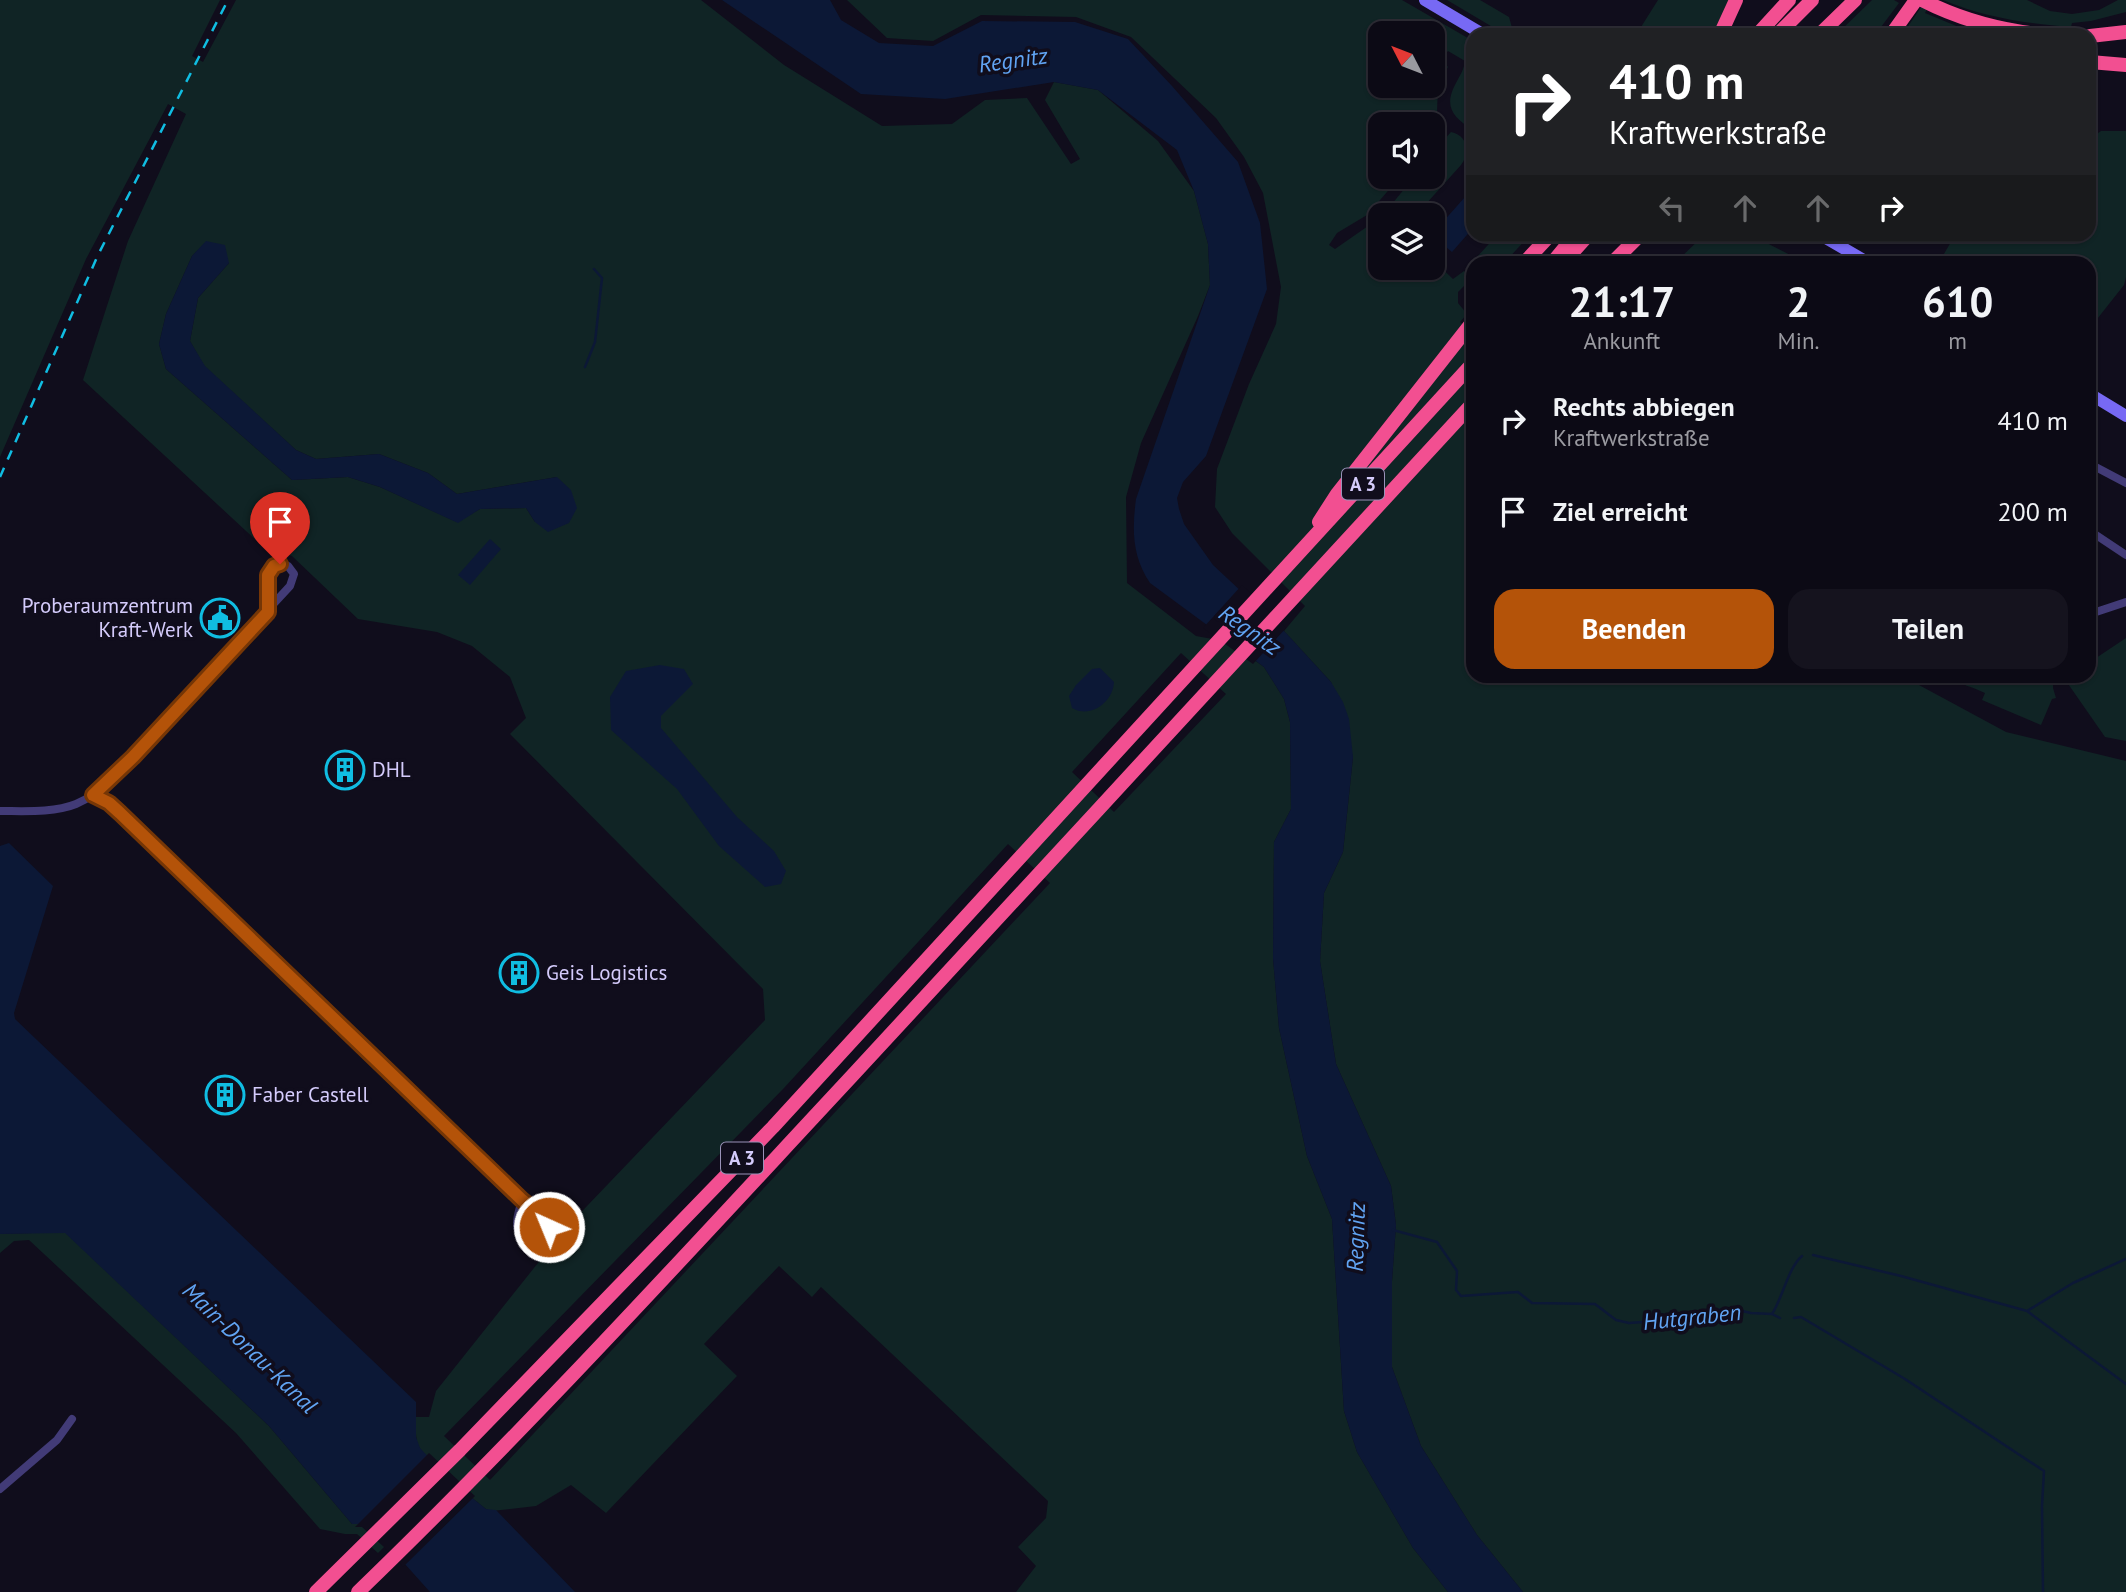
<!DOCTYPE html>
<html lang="de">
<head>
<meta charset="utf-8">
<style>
  body { margin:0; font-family:"PT Sans",sans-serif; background:#15131e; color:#f1f3f6; height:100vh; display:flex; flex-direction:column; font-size:26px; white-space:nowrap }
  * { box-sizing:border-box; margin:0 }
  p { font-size:23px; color:#9a9aa0 }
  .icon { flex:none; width:38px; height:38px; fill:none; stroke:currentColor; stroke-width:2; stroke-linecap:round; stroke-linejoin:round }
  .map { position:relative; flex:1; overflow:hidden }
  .panel { position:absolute; left:1466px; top:256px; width:630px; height:427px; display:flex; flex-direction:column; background:#0c0a15; border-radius:21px; box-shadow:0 2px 5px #0004,0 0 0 2px #2c2b34 }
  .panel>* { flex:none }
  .hud { position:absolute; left:1466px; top:28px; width:630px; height:214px; border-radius:21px; box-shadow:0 2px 5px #0004,0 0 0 2px #2c2b34; background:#202124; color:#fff; overflow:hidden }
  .needle { width:46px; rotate:312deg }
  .fabs { position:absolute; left:1368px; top:21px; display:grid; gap:14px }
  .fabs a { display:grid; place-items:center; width:77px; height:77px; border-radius:14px; background:#0c0a15; box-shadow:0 2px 5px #0004,0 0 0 2px #2c2b34; font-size:35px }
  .pin { position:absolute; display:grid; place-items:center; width:60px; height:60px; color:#fff; margin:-72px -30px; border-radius:50% 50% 50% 0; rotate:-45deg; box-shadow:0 0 7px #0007 }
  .pin .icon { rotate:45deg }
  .me { position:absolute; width:77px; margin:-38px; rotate:316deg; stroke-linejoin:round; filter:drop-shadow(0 0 5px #0008) }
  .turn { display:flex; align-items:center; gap:24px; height:147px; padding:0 28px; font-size:32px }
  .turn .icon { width:91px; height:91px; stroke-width:2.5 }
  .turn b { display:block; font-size:49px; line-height:60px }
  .lanes { display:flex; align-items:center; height:66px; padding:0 28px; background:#0003; justify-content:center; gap:35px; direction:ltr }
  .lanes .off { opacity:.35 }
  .eta { display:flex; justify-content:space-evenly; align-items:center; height:119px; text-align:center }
  .eta b { font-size:42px; font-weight:700; line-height:49px }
  .primary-button { display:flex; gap:14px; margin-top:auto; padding:14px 28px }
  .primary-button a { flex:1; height:80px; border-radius:21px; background:#b45309; color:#fff; font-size:28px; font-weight:700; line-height:80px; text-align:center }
  .primary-button a+a { background:#15131e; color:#f1f3f6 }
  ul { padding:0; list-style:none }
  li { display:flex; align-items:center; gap:21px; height:91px; padding:0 28px }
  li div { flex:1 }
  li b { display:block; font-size:26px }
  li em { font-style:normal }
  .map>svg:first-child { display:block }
  .green { fill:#102425; fill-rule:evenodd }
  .water { fill:#0c1836 }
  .pier { fill:#100d1c }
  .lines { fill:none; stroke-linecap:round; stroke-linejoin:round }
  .stream { stroke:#0c1836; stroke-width:2.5 }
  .street { stroke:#423b77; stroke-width:8 }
  .secondary { stroke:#7769f4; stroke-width:12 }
  .highway { stroke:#f24f91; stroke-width:14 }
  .rail { stroke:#10bde2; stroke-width:2.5; stroke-dasharray:10 9; stroke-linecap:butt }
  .route-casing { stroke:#753606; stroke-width:18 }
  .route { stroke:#b45309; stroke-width:12 }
  .labels { text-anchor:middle; stroke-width:7; stroke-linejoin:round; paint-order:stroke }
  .shield { fill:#100d1c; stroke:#9992b8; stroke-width:2 }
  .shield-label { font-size:19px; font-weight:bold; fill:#d4cbfb }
  .poi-label { font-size:21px; fill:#d4cbfb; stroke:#100d1c; text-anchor:start }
  .water-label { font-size:23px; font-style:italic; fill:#61a4f3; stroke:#100d1c }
</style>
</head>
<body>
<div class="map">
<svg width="2126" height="1592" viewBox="0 0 2126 1592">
  <rect width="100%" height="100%" fill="#100d1c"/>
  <path class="green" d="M0,0H220L192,56L203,62L236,0H701L784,65L882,126L952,124L985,100L1027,98L1071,164L1080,159L1045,100L1054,82L1098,90L1158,141L1194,191L1208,244L1210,285L1198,316L1141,443L1126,497L1127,583L1196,636L1229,642L1264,667L1284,699L1290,722L1291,809L1274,842L1273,958L1279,1028L1307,1156L1332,1219L1344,1411L1357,1452L1413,1548L1448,1592H1016L1036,1566L1018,1547L1046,1518L1048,1501L821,1287L812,1297L779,1266L704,1344L737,1376L606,1513L571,1485L536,1506L492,1511L486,1509C469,1495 427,1464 418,1445C415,1436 416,1427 416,1417H429L436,1391L565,1229L765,1020L763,989L510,734L526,718L510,677L472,646L437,632L358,619L292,556L281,552L272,555L83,380L128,241L186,114L168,104L86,259L0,457ZM206,242L229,263L198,298L190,341L204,366L296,450L316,459L379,454L428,473L457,494L557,477L535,522L526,508L480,509L457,522L380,487L348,477L292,480L166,369L159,344L166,314L192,256ZM1181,653L1226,694L1114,812L1072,772ZM1008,844L1050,883L490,1480L444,1436L784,1088Z
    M847,0H1402L1473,41V130C1453,117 1443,107 1456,83C1460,75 1464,70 1465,61L1448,51L1442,59L1448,67L1438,84L1437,113L1433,125L1381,124V177H1400L1367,215L1337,233L1329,245L1335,249L1381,217V268H1433V260L1453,279L1464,271L1473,279V287L1468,282L1458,292V303L1467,314L1460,322L1474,333V676H1914L1919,685L2006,732L2126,761V1592H1523L1477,1535L1421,1446L1392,1367V1281L1396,1225L1391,1186L1336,1064L1320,961L1324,893L1343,852L1353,757L1331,682L1284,631L1305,606L1232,533L1215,507L1217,469L1249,384L1276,324L1281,287L1263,193L1244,157L1216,118L1131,37L1076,17L981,15L933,41L887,38ZM1381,33H1433V86H1381Z
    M1447,0H1480L1509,17L1514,35H1506Z
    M1658,0H1730L1713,35H1636Z
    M1872,0H1894L1899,3L1875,35H1836Z
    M1926,0H1932L1925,13L1978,35H1902Z
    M1943,0H2027L2050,11L2072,14L2099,10L2118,0H2126V12L2091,21L2072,23L2071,27C2028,24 1983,17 1943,0Z
    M2101,131H2126V277L2124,285L2090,328V262H1944L1941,259L1955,235L2090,234V139Z
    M1451,132C1467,135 1471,152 1461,165L1416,215H1383L1414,177H1433V152Z
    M1705,234L1751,235L1804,262H1676Z
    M1497,235H1530L1505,262H1474L1473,275L1467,268Z
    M2126,638V741L2105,737L2064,678L2068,676H2090V662Z
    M1951,676H2061L2053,682V688L2056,698L2052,699L2041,725L1982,700L1985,693C1973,687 1960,685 1951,676Z
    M65,1232L269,1426L352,1524H363L387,1544L378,1553L357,1534H345L320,1529L236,1433L29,1240L14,1241L0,1253V1234Z"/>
  <path class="water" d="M722,0H830L841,20L879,43L933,46L982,21L1075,22L1128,39L1172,86L1238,162L1260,223L1267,289L1206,456L1183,482L1177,498L1179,509L1184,524L1213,565L1286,633L1331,682L1343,702L1349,719L1353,757L1343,852L1324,893L1320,961L1336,1064L1391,1186L1396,1225L1392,1281V1367L1421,1446L1477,1535L1523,1592H1448L1413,1548L1357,1452L1344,1411L1332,1219L1307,1156L1279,1028L1273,958L1274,842L1291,809L1290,722L1284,699L1264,667L1150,583C1132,556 1132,530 1136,499L1210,285L1208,244L1194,191L1177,150L1098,90L1054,82L945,99L861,94Z
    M1473,188V228L1452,252L1433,236V233Z
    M206,241L225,245L229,263L198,298L190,341L205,366L296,450L316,459L379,454L428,473L457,494L557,477L571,490L577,508L569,523L548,532L535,522L526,508L480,509L458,523L380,487L348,477L292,480L166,369L159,344L166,314L192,256Z
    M490,539L501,549L470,585L458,575Z
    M660,665L684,669L693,684L661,716V728L737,817L774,851L786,871L781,884L765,887L719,846L677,789L611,730L610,697L626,671Z
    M1100,668L1114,682C1113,702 1091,719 1072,708L1069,696L1076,685L1092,669Z
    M9,843L53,886L14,1013L15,1019L416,1402V1437L420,1448L452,1482L486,1509L496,1510L575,1592H430L387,1544L363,1524H352L269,1426L65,1233L0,1234V846Z"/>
  <path class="pier" d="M1242,585L1286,628L1253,664L1203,628Z
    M429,1453L475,1496L403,1567L384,1547L362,1527H355Z"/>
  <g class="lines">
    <path class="stream" d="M585,367L595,342L602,278L594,269
      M1393,1230L1437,1242L1457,1271L1456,1290L1461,1296L1518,1292L1532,1303L1595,1304L1616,1320L1629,1323L1700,1318L1716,1310L1733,1309L1751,1313L1772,1314C1783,1297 1788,1268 1802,1256
      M1813,1255L1901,1276L2027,1311L2073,1283L2126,1259
      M2027,1311L2126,1384
      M1772,1314L1780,1318
      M1794,1318L1801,1317L1905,1379L2044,1471L2042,1506L2043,1592"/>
    <path class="street" d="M2090,464L2126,483
      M2090,531L2126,555
      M2090,614L2126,602
      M93,795L109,803L498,1175L522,1200C520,1208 517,1215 517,1223C517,1239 534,1244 546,1235L548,1224L522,1200
      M0,811C24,811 54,813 76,804C105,792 129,761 149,738L290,586L294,574L288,566L277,564L270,571L268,612
      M0,1489L57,1440L72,1419"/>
    <path class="secondary" d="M1425,0L1484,35
      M1819,234L1867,262
      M2090,394L2126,416"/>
    <path class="highway" d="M1922,0C1961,20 2003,31 2047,35
      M1720,35L1736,0
      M1757,35L1789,0
      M1777,35L1812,0
      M1819,35L1855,0
      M1891,35L1916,0
      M2090,36L2126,32
      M2090,62L2126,65
      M1525,262L1551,234
      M1553,262L1576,234
      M1564,262L1589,234
      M1613,262L1641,234
      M1319,522L1337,494L1474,320
      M316,1592L460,1450L773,1127L1474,362
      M358,1592C529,1427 689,1251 851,1077C1059,852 1266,628 1474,402"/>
    <path class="rail" d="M0,477L98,255L228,0"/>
  </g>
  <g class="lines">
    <defs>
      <path id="route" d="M280,564L274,566L268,575V612L133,757L93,795L109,803L120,813L522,1200L544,1218L549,1227"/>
    </defs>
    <use href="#route" class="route-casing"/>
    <use href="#route" class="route"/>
  </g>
  <defs>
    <symbol id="civic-ring" viewBox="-11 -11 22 22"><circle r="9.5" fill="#100d1c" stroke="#10bde2" stroke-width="1.5"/><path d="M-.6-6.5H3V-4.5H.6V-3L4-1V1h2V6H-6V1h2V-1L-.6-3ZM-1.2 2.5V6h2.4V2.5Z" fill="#10bde2"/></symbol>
    <symbol id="building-ring" viewBox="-11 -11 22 22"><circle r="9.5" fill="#100d1c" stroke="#10bde2" stroke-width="1.5"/><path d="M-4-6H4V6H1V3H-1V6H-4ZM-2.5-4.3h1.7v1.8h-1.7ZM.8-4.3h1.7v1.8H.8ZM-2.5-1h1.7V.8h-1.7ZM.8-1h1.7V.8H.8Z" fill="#10bde2"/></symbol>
  </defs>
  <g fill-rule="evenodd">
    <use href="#civic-ring" x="198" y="596" width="44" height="44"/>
    <use href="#building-ring" x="323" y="748" width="44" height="44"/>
    <use href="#building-ring" x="497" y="951" width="44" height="44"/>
    <use href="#building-ring" x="203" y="1073" width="44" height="44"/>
  </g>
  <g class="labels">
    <g class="shield">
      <rect x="1342" y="468.5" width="42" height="31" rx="5"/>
      <rect x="721" y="1142.5" width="42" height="31" rx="5"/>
    </g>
    <g class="shield-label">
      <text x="1363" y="491">A 3</text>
      <text x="742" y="1165">A 3</text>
    </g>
    <g class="poi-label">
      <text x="193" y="613" text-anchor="end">Proberaumzentrum<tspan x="193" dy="24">Kraft-Werk</tspan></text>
      <text x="372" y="777">DHL</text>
      <text x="546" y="980">Geis Logistics</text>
      <text x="252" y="1102">Faber Castell</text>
    </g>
    <g class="water-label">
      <text transform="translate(1013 60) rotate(-8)" y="8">Regnitz</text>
      <text transform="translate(1250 630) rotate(35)" y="8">Regnitz</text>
      <text transform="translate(1356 1237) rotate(-88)" y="8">Regnitz</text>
      <text transform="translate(1692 1317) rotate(-6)" y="8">Hutgraben</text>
      <text transform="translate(250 1348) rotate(44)" y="8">Main-Donau-Kanal</text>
    </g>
  </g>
</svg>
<div class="fabs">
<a><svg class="needle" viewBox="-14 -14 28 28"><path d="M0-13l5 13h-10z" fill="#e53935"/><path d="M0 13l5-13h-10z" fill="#9a9aa0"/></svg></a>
<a><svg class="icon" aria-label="sound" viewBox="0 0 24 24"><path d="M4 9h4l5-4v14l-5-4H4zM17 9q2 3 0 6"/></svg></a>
<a><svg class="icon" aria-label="layers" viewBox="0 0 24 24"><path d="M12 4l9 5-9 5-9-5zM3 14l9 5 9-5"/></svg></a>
</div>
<div class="pin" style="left:280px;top:564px;background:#d93025"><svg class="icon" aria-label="arrive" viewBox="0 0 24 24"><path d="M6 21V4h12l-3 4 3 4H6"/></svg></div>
<svg class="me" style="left:549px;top:1227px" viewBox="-20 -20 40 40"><circle r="17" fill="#b45309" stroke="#fff" stroke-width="3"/><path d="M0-11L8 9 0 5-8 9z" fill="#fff"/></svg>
<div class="hud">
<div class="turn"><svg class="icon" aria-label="right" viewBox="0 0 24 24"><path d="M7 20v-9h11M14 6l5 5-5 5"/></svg><div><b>410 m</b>Kraftwerkstraße</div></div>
<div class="lanes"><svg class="icon off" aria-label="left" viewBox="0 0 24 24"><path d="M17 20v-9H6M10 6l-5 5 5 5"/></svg><svg class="icon off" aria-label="ahead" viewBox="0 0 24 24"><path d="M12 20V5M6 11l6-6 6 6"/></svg><svg class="icon off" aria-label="ahead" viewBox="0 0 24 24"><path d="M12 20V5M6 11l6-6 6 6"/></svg><svg class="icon" aria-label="right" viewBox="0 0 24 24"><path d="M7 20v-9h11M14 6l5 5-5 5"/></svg></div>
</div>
<section class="panel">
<div class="eta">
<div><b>21:17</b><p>Ankunft</p></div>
<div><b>2</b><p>Min.</p></div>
<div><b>610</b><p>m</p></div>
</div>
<ul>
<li><svg class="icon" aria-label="right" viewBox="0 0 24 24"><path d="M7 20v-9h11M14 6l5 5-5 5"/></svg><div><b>Rechts abbiegen</b><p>Kraftwerkstraße</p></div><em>410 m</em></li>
<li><svg class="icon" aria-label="arrive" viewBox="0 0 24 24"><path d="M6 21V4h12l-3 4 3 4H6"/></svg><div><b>Ziel erreicht</b></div><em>200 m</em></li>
</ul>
<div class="primary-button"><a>Beenden</a><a>Teilen</a></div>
</section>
</div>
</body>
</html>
